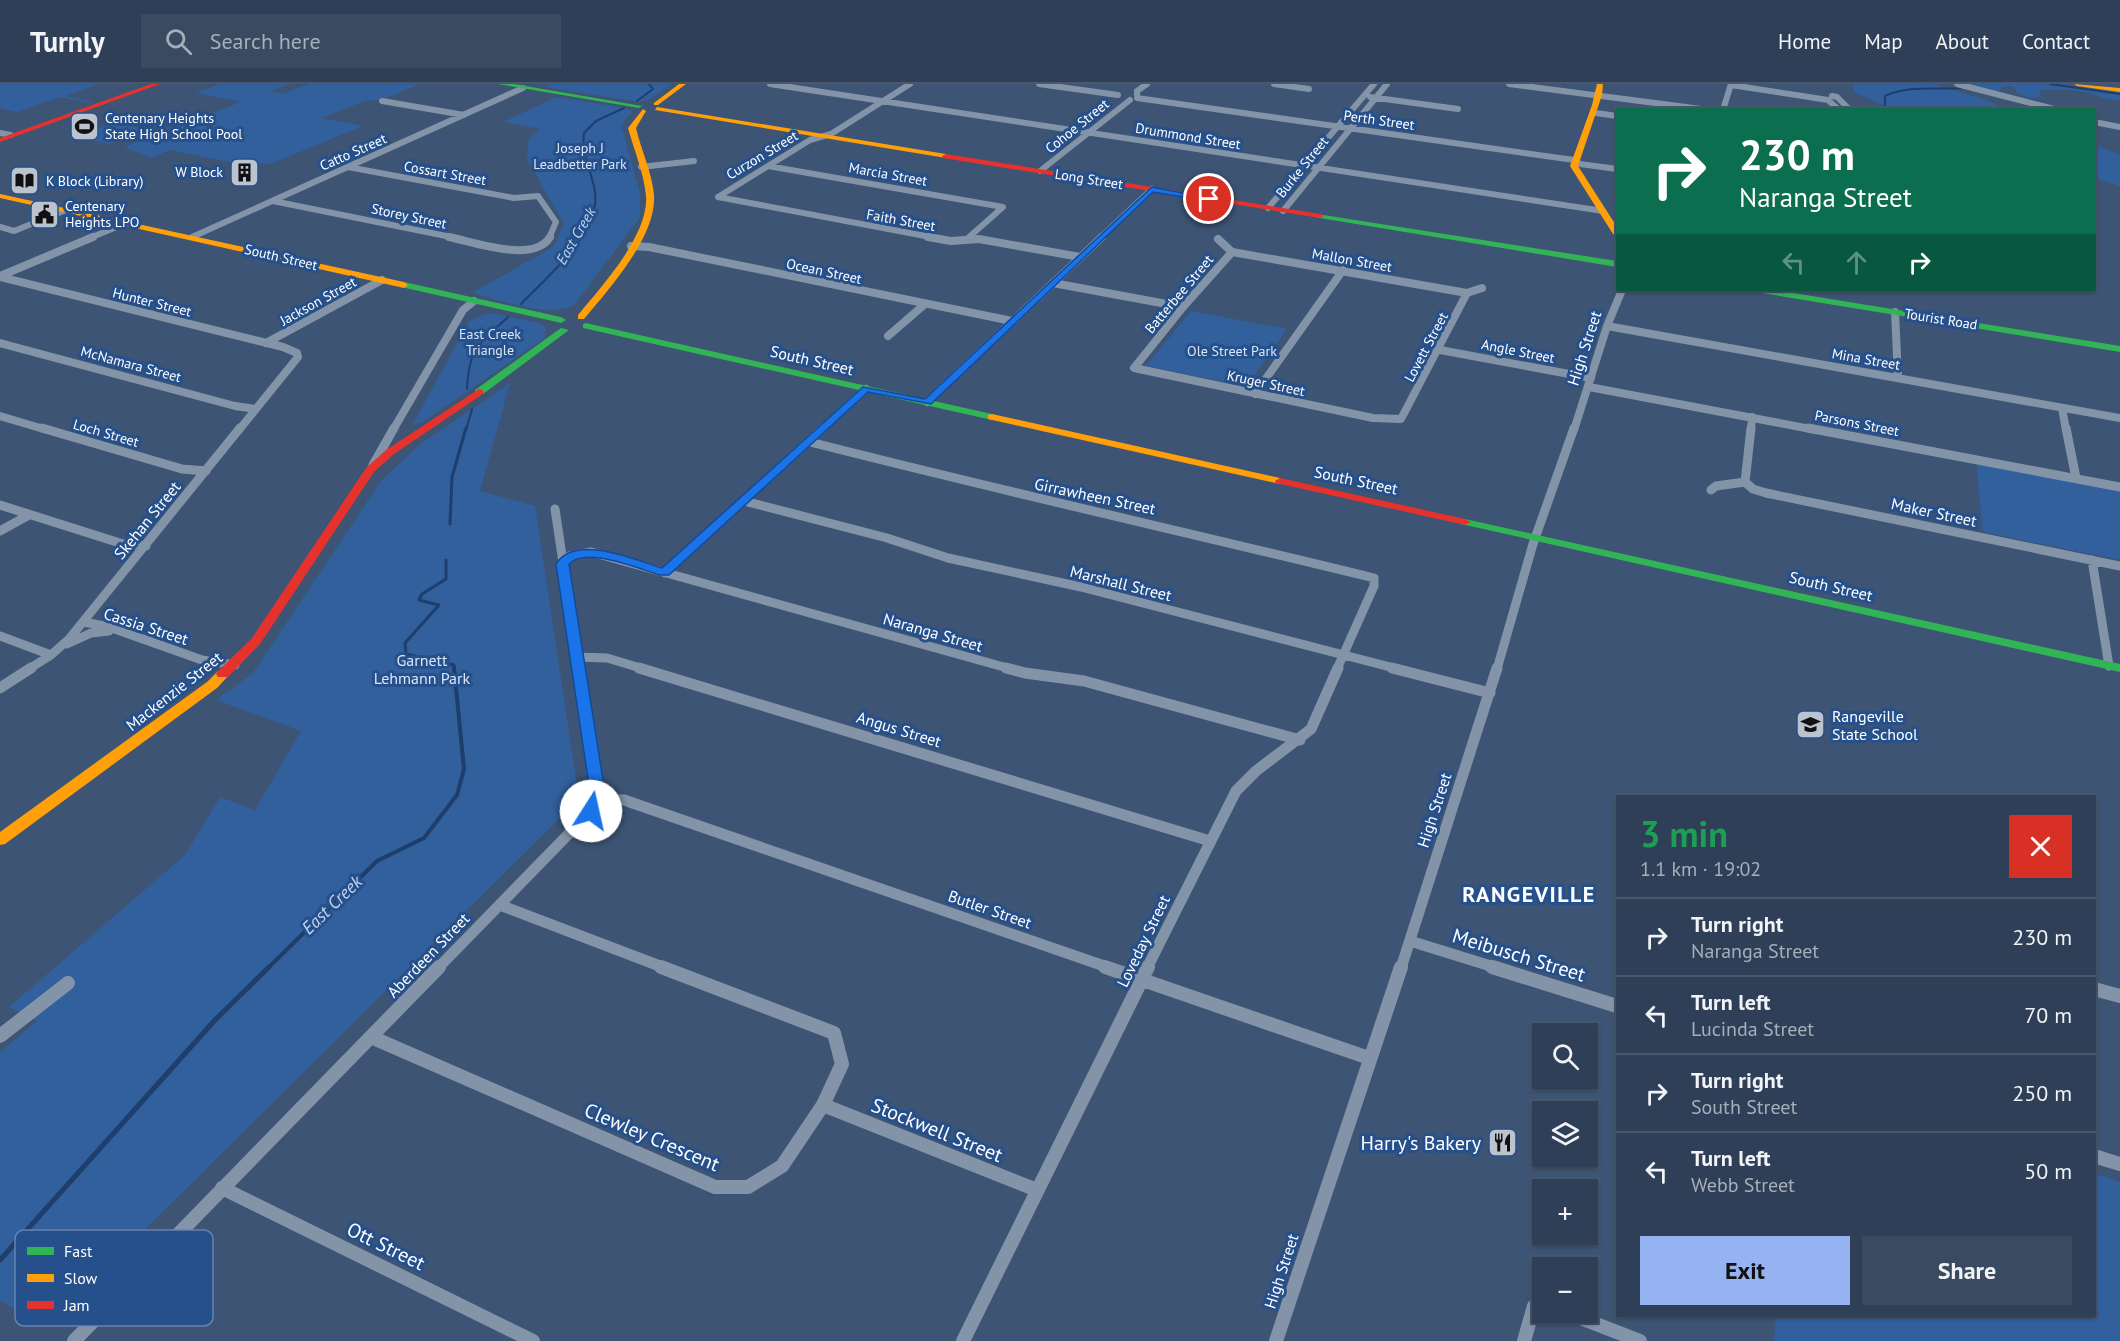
<!DOCTYPE html>
<html lang="en">
<head>
<meta charset="utf-8">
<style>
  body { margin:0; font-family:"PT Sans",sans-serif; background:#3a4a61; color:#f1f3f6; height:100vh; display:flex; flex-direction:column; font-size:22px; white-space:nowrap }
  * { box-sizing:border-box; margin:0 }
  p { font-size:20px; color:#a7afba }
  .icon { flex:none; width:33px; height:33px; fill:none; stroke:currentColor; stroke-width:2; stroke-linecap:round; stroke-linejoin:round }
  .map { position:relative; flex:1; overflow:hidden }
  .panel { position:absolute; left:1616px; top:711px; width:480px; height:522px; display:flex; flex-direction:column; background:#2e3f57; border-radius:0px; box-shadow:0 2px 4px #0004,0 0 0 2px #49586d }
  .panel>* { flex:none }
  .guide { position:absolute; left:1616px; top:24px; width:480px; height:183px; border-radius:0px; box-shadow:0 2px 4px #0004,0 0 0 2px #49586d; background:#0b6e4f; color:#fff; overflow:hidden }
  .buttons { position:absolute; left:1532px; top:939px; display:grid; gap:12px }
  .buttons a { display:grid; place-items:center; width:66px; height:66px; border-radius:0px; background:#2e3f57; box-shadow:0 2px 4px #0004,0 0 0 2px #49586d; font-size:30px }
  .pin { position:absolute; display:grid; place-items:center; width:51px; height:51px; color:#fff; margin:-26px; border:3px solid #fff; border-radius:50%; box-shadow:0 2px 6px #0007 }
  .me { position:absolute; width:66px; margin:-33px; rotate:10deg; stroke-linejoin:round; filter:drop-shadow(0 0 4px #0008) }
  .turn { display:flex; align-items:center; gap:21px; height:126px; padding:0 24px; font-size:27px }
  .turn .icon { width:78px; height:78px; stroke-width:2.5 }
  .turn b { display:block; font-size:42px; line-height:51px }
  .lanes { display:flex; align-items:center; height:57px; padding:0 24px; background:#0003; justify-content:center; gap:30px; direction:ltr }
  .lanes .off { opacity:.35 }
  .round { display:grid; place-items:center; flex:none; width:63px; height:63px; border-radius:0px; background:#3a4a61 }
  .headline { display:flex; align-items:center; justify-content:space-between; height:102px; padding:0 24px }
  h1 { font-size:36px; font-weight:800; line-height:45px; color:#1e9e55 }
  .primary-button { display:flex; gap:12px; margin-top:auto; padding:12px 24px }
  .primary-button a { flex:1; height:69px; border-radius:0px; background:#95b2f1; color:#111; font-size:24px; font-weight:800; line-height:69px; text-align:center }
  .primary-button a+a { background:#3a4a61; color:#f1f3f6 }
  ul { padding:0; list-style:none }
  li { display:flex; align-items:center; gap:18px; height:78px; padding:0 24px; border-top:2px solid #49586d }
  li div { flex:1 }
  li b { display:block; font-size:22px }
  li em { font-style:normal }
  header { display:flex; align-items:center; gap:36px; box-sizing:border-box; height:84px; padding:0 30px; background:#2e3f57; border-bottom:2px solid #49586d }
  header strong { font-size:28px }
  nav { display:flex; gap:33px; margin-inline-start:auto; font-size:21px }
  .search { width:420px; height:54px; background:#3a4a61; display:flex; align-items:center; gap:15px; box-sizing:border-box; padding:0 21px; border-radius:0px; color:#a7afba; font-size:22px }
  .map>svg:first-child { display:block }
  .green { fill:#32609d }
  .lines { fill:none; stroke-linecap:round; stroke-linejoin:round }
  .stream-far3 { stroke:#1e3e6d; stroke-width:2 }
  .stream-far2 { stroke:#1e3e6d; stroke-width:3 }
  .stream-far1 { stroke:#1e3e6d; stroke-width:4 }
  .stream { stroke:#1e3e6d; stroke-width:5 }
  .street-far4 { stroke:#8494a8; stroke-width:6 }
  .street-far3 { stroke:#8494a8; stroke-width:8 }
  .street-far2 { stroke:#8494a8; stroke-width:9 }
  .street-far1 { stroke:#8494a8; stroke-width:11 }
  .street { stroke:#8494a8; stroke-width:14 }
  .fast { fill:#30b455; fill-rule:evenodd }
  .slow { fill:#ff9f0a; fill-rule:evenodd }
  .jam { fill:#e5322d; fill-rule:evenodd }
  .route { fill:#1a73e8; stroke:#114b97; stroke-width:1.5 }
  .labels { text-anchor:middle; stroke-width:6; stroke-linejoin:round; paint-order:stroke }
  .far-poi-label { font-size:14px; fill:#fff; stroke:#26508b; text-anchor:start }
  .far-street-label { font-size:14px; fill:#fff; stroke:#26508b }
  .far-park-label { font-size:14px; fill:#d9e6f8; stroke:#26508b }
  .far-water-label { font-size:15px; font-style:italic; fill:#c0d6f1; stroke:#26508b }
  .street-label { font-size:16px; fill:#fff; stroke:#26508b }
  .park-label { font-size:16px; fill:#d9e6f8; stroke:#26508b }
  .poi-label { font-size:16px; fill:#fff; stroke:#26508b; text-anchor:start }
  .water-label { font-size:18px; font-style:italic; fill:#c0d6f1; stroke:#26508b }
  .near-street-label { font-size:20px; fill:#fff; stroke:#26508b }
  .near-poi-label { font-size:20px; fill:#fff; stroke:#26508b; text-anchor:end }
  .district-label { font-size:22px; font-weight:bold; letter-spacing:1.5px; fill:#fff; stroke:#26508b }
  .key { fill:#26508b; stroke:#6784ae; stroke-width:1.5 }
  .key-label { font-size:16px; fill:#fff }
</style>
</head>
<body>
<header>
<strong>Turnly</strong>
<div class="search"><svg class="icon" aria-label="search" viewBox="0 0 24 24"><circle cx="10" cy="10" r="6"/><path d="M15 15l6 6"/></svg>Search here</div>
<nav><a>Home</a><a>Map</a><a>About</a><a>Contact</a></nav>
</header>
<div class="map">
<svg width="2120" height="1257" viewBox="0 0 2120 1257">
  <rect width="100%" height="100%" fill="#3d5474"/>
  <path class="green" d="M0,0H99L65,12L93,18L90,19L60,13L17,28L0,24Z
    M220,0H289L271,7L283,10L309,0H420L381,16L365,17L321,34L363,42L270,80L250,78L244,81L170,66L151,74L124,63L241,18L196,9Z
    M550,0H672L648,16L640,18L544,3Z
    M1853,0H1934L1989,17L2007,25H1861L1885,22L1854,8Z
    M1964,0H2065L2120,8V16C2108,17 2103,14 2093,10C2084,6 2048,4 2039,7L2041,13L2029,14L2017,9L2016,5L2011,2L2002,3L1998,9Z
    M556,13L626,24L633,28L624,37L622,44L640,109V133L576,219C557,237 496,215 472,209L553,163L564,140L527,75L529,54L540,45L503,38Z
    M111,40L150,45L109,60L74,52Z
    M2094,60L2120,71V102L2094,94Z
    M1191,227L1287,245L1247,302L1146,282Z
    M484,230H497L542,240L546,244L545,254L423,338L413,340L469,237Z
    M510,299L480,407L535,422L579,715L66,1224L33,1235L0,1217V968L37,937L9,923L185,771L220,713L255,726L301,647L216,616L253,589L381,397L419,361Z
    M1976,378L2120,405V476L1983,448Z
    M2094,1089L2120,1098V1257H1774L1776,1232H2094Z"/>
  <g class="lines">
    <path class="stream-far3" d="M2050,0L2120,10
      M637,17L653,5L649,0
      M1885,26V12C1909,1 1935,6 1961,4
      M521,220C546,194 601,148 595,108C592,88 581,70 584,49L596,37L624,24
      M467,305C469,263 479,260 508,233
      M466,346L472,325"/>
    <path class="stream-far2" d="M450,440L452,393L466,344
      M446,476V495L422,510L419,516L439,521L405,559L406,570L454,581V585"/>
    <path class="stream-far1" d="M268,884L377,777L424,754L457,711L464,685L454,584"/>
    <path class="stream" d="M0,1176L215,936L269,883"/>
    <path class="street-far4" d="M770,0L1603,127
      M1039,0L1118,11
      M1274,0L1309,5
      M1509,0L1709,26
      M1957,0L2058,26
      M1731,1L1828,16L1839,26
      M1137,11V7L1147,0
      M1832,12L1837,13L1850,26
      M1370,13L1458,25
      M1137,14L1574,76L1580,80L1617,85
      M382,17L464,31
      M1723,26L1731,0
      M1596,29L1617,32
      M2094,38L2120,43
      M0,49L11,51
      M768,82L1003,123L968,154
      M348,83L514,114L538,112L556,138L549,154
      M641,83L694,77
      M1040,87L1130,16
      M718,113L936,154
      M718,113L810,56L831,50L910,0
      M273,117L456,154
      M1268,124L1374,0
      M1283,127L1387,0
      M0,143L14,147L66,126
      M192,153L523,4
      M90,154L126,139
      M1100,154L1152,105"/>
    <path class="street-far3" d="M449,153C474,158 534,180 550,153
      M928,153L951,157L979,155L1080,173
      M1218,155L1232,168L1183,223L1134,284L1373,334L1401,335L1467,209L1482,204
      M631,162L649,163L1012,237
      M1232,168L1467,209
      M0,192L93,153
      M0,193L283,263L297,269L298,273L239,346
      M1053,199L1183,223
      M1895,228L1898,294
      M1607,242L2120,334
      M888,252L925,220
      M0,259L235,322L256,325
      M266,259L382,196
      M1440,266L1591,294
      M1589,303L1816,346
      M1255,310L1343,186
      M927,318L1102,153
      M2062,324L2066,346
      M0,332L47,346
      M393,346L463,226L474,217
      M821,346L866,305
      M1574,346L1607,242L1622,206
      M1751,346L1752,333"/>
    <path class="street-far2" d="M42,344L182,385L206,387
      M1808,344L2120,403
      M2066,344L2076,394
      M810,358C998,406 1186,448 1374,494V502L1337,585
      M373,381L394,344
      M1745,398L1753,405L1766,409L2120,482
      M1745,398L1751,344
      M1711,406L1716,402L1745,398
      M744,417L887,454L948,474L1081,503L1398,585
      M0,421L123,460L146,462
      M555,425L579,585
      M0,447L29,431
      M2092,476L2109,582
      M562,480L570,472L591,468L1011,585
      M665,489L823,344
      M84,538L109,543L202,576L235,581
      M0,552L51,571
      M67,560L91,549L109,547
      M577,573L607,574L644,585
      M29,585L51,571L69,555L240,344
      M1497,585L1533,460L1574,344"/>
    <path class="street-far1" d="M639,584L1210,757
      M1006,584L1025,589L1084,597L1300,656
      M1392,584L1490,609
      M0,604L31,584
      M598,715L624,716L1110,884
      M500,821L665,884
      M1410,857L1497,884
      M438,884L591,727L598,715L579,584
      M1147,884L1236,707L1256,687L1311,645L1338,584
      M1401,884L1497,584"/>
    <path class="street" d="M1105,883L1369,974
      M1492,883L1617,922
      M2094,905L2120,912
      M0,952L68,899
      M371,953L715,1103H748L782,1082L823,1021L842,980L834,949L661,883
      M823,1021L1037,1106
      M2094,1072L2120,1080
      M222,1104L533,1257
      M1565,1228L1640,1257
      M74,1257L439,883
      M963,1257L1148,883
      M1276,1257L1401,883
      M1524,1257L1534,1222L1542,1223"/>
    <path class="fast" d="M498,0H514L642,22L639,24Z
      M1317,130L1617,177V183L1320,134H1317Z
      M404,198L561,233L566,236L561,239L401,203L400,201Z
      M1758,206H1775L2120,262V268L1762,209Z
      M586,239L992,330L997,333L992,336L583,244V240Z
      M561,244L569,246L483,310H475V306Z
      M1465,435L2120,580V588L1461,440L1459,438Z"/>
    <path class="slow" d="M679,0H686L658,21H654V19Z
      M1597,0H1603L1602,11L1578,82L1617,143V152L1613,150L1570,82L1592,21Z
      M2074,0L2120,4V8L2077,2Z
      M657,23L946,70L950,72L946,74L655,26Z
      M643,25L646,27L636,44C641,66 652,88 654,111C657,152 609,205 584,235H578V231C602,202 649,151 646,112C644,89 634,66 628,44Z
      M0,110L404,198L408,201L404,204L0,114Z
      M992,330L1280,394L1285,397L1280,400L988,335V331Z
      M223,586L230,590L217,604L5,760L0,761V748L207,598L218,587Z"/>
    <path class="jam" d="M151,0H160L0,58V54Z
      M946,70L1320,130L1324,132L1320,134L943,74L942,72Z
      M479,305L483,306V310L394,370L374,388L260,560L228,593H218L216,590L218,587L252,554L366,384L386,366Z
      M1280,394L1465,435L1471,438L1465,441L1276,399L1275,397Z"/>
  </g>
  <path class="route" d="M1152,103L1213,115L1209,117L1153,108L931,320L868,308L669,491H660C639,485 585,462 569,480L606,715L596,730H586L584,727L591,715L556,480C575,449 635,476 662,484L863,303L925,315Z"/>
  <defs>
    <symbol id="stadium-square" viewBox="-11 -11 22 22"><rect x="-9" y="-9" width="18" height="18" rx="4" fill="#bbc3ce" stroke="#26508b"/><path d="M0-5a6.5 5 0 1 0 0 10a6.5 5 0 1 0 0-10ZM-3.5-1.8h7v3.6h-7Z" fill="#111"/></symbol>
    <symbol id="building-square" viewBox="-11 -11 22 22"><rect x="-9" y="-9" width="18" height="18" rx="4" fill="#bbc3ce" stroke="#26508b"/><path d="M-4-6H4V6H1V3H-1V6H-4ZM-2.5-4.3h1.7v1.8h-1.7ZM.8-4.3h1.7v1.8H.8ZM-2.5-1h1.7V.8h-1.7ZM.8-1h1.7V.8H.8Z" fill="#111"/></symbol>
    <symbol id="library-square" viewBox="-11 -11 22 22"><rect x="-9" y="-9" width="18" height="18" rx="4" fill="#bbc3ce" stroke="#26508b"/><path d="M-6-4Q-3-5.5-.7-3.5V5Q-3 3-6 4ZM6-4Q3-5.5 .7-3.5V5Q3 3 6 4Z" fill="#111"/></symbol>
    <symbol id="civic-square" viewBox="-11 -11 22 22"><rect x="-9" y="-9" width="18" height="18" rx="4" fill="#bbc3ce" stroke="#26508b"/><path d="M-.6-6.5H3V-4.5H.6V-3L4-1V1h2V6H-6V1h2V-1L-.6-3ZM-1.2 2.5V6h2.4V2.5Z" fill="#111"/></symbol>
    <symbol id="school-square" viewBox="-11 -11 22 22"><rect x="-9" y="-9" width="18" height="18" rx="4" fill="#bbc3ce" stroke="#26508b"/><path d="M0-5L7-2L0 1L-7-2ZM-4 1L0 2.5L4 1V4Q0 6-4 4Z" fill="#111"/></symbol>
    <symbol id="restaurant-square" viewBox="-11 -11 22 22"><rect x="-9" y="-9" width="18" height="18" rx="4" fill="#bbc3ce" stroke="#26508b"/><path d="M-5-6h1v4h1v-4h1v4h1v-4h1v5L-1.5 .5V6h-2V.5L-5-1ZM5-6V6H3V1.5H1.5Q1.5-4 5-6Z" fill="#111"/></symbol>
  </defs>
  <g fill-rule="evenodd">
    <use href="#stadium-square" x="68" y="26" width="33" height="33"/>
    <use href="#building-square" x="228" y="72" width="33" height="33"/>
    <use href="#library-square" x="8" y="80" width="33" height="33"/>
    <use href="#civic-square" x="28" y="114" width="33" height="33"/>
    <use href="#school-square" x="1794" y="624" width="33" height="33"/>
    <use href="#restaurant-square" x="1486" y="1042" width="33" height="33"/>
  </g>
  <g class="labels">
    <g class="far-poi-label">
      <text x="105" y="39">Centenary Heights<tspan x="105" dy="16">State High School Pool</tspan></text>
      <text x="223" y="93" text-anchor="end">W Block</text>
      <text x="46" y="102">K Block (Library)</text>
      <text x="65" y="127">Centenary<tspan x="65" dy="16">Heights LPO</tspan></text>
    </g>
    <g class="far-street-label">
      <text transform="translate(1379 36) rotate(8)" y="5">Perth Street</text>
      <text transform="translate(1077 42) rotate(-39)" y="5">Cohoe Street</text>
      <text transform="translate(1188 52) rotate(9)" y="5">Drummond Street</text>
      <text transform="translate(353 68) rotate(-24)" y="5">Catto Street</text>
      <text transform="translate(762 71) rotate(-31)" y="5">Curzon Street</text>
      <text transform="translate(1302 83) rotate(-51)" y="5">Burke Street</text>
      <text transform="translate(445 89) rotate(10)" y="5">Cossart Street</text>
      <text transform="translate(888 90) rotate(10)" y="5">Marcia Street</text>
      <text transform="translate(1089 95) rotate(9)" y="5">Long Street</text>
      <text transform="translate(409 132) rotate(12)" y="5">Storey Street</text>
      <text transform="translate(901 136) rotate(10)" y="5">Faith Street</text>
      <text transform="translate(281 173) rotate(13)" y="5">South Street</text>
      <text transform="translate(1352 176) rotate(10)" y="5">Mallon Street</text>
      <text transform="translate(824 187) rotate(12)" y="5">Ocean Street</text>
      <text transform="translate(1179 210) rotate(-50)" y="5">Batterbee Street</text>
      <text transform="translate(318 217) rotate(-29)" y="5">Jackson Street</text>
      <text transform="translate(152 218) rotate(14)" y="5">Hunter Street</text>
      <text transform="translate(1941 235) rotate(9)" y="5">Tourist Road</text>
      <text transform="translate(1426 263) rotate(-62)" y="5">Lovett Street</text>
      <text transform="translate(1518 267) rotate(11)" y="5">Angle Street</text>
      <text transform="translate(1866 275) rotate(10)" y="5">Mina Street</text>
      <text transform="translate(131 280) rotate(15)" y="5">McNamara Street</text>
      <text transform="translate(1266 299) rotate(12)" y="5">Kruger Street</text>
      <text transform="translate(1857 339) rotate(11)" y="5">Parsons Street</text>
      <text transform="translate(106 349) rotate(16)" y="5">Loch Street</text>
    </g>
    <g class="far-park-label">
      <text x="580" y="69">Joseph J<tspan x="580" dy="16">Leadbetter Park</tspan></text>
      <text x="490" y="255">East Creek<tspan x="490" dy="16">Triangle</tspan></text>
      <text x="1232" y="272">Ole Street Park</text>
    </g>
    <g class="far-water-label">
      <text transform="translate(576 152) rotate(-60)" y="5">East Creek</text>
    </g>
    <g class="street-label">
      <text transform="translate(1584 264) rotate(-72)" y="6">High Street</text>
      <text transform="translate(812 276) rotate(13)" y="6">South Street</text>
      <text transform="translate(1356 396) rotate(12)" y="6">South Street</text>
      <text transform="translate(1095 412) rotate(12)" y="6">Girrawheen Street</text>
      <text transform="translate(1934 428) rotate(12)" y="6">Maker Street</text>
      <text transform="translate(147 436) rotate(-51)" y="6">Skehan Street</text>
      <text transform="translate(1121 499) rotate(14)" y="6">Marshall Street</text>
      <text transform="translate(1831 502) rotate(13)" y="6">South Street</text>
      <text transform="translate(146 542) rotate(18)" y="6">Cassia Street</text>
      <text transform="translate(933 548) rotate(16)" y="6">Naranga Street</text>
      <text transform="translate(174 607) rotate(-38)" y="6">Mackenzie Street</text>
      <text transform="translate(899 645) rotate(17)" y="6">Angus Street</text>
      <text transform="translate(1434 726) rotate(-72)" y="6">High Street</text>
      <text transform="translate(990 825) rotate(19)" y="6">Butler Street</text>
      <text transform="translate(1143 857) rotate(-64)" y="6">Loveday Street</text>
      <text transform="translate(428 871) rotate(-46)" y="6">Aberdeen Street</text>
      <text transform="translate(1281 1187) rotate(-72)" y="6">High Street</text>
    </g>
    <g class="park-label">
      <text x="422" y="582">Garnett<tspan x="422" dy="18">Lehmann Park</tspan></text>
    </g>
    <g class="poi-label">
      <text x="1832" y="638">Rangeville<tspan x="1832" dy="18">State School</tspan></text>
    </g>
    <g class="water-label">
      <text transform="translate(332 821) rotate(-44)" y="6">East Creek</text>
    </g>
    <g class="near-street-label">
      <text transform="translate(1519 871) rotate(17)" y="7">Meibusch Street</text>
      <text transform="translate(937 1046) rotate(22)" y="7">Stockwell Street</text>
      <text transform="translate(652 1053) rotate(23)" y="7">Clewley Crescent</text>
      <text transform="translate(386 1162) rotate(26)" y="7">Ott Street</text>
    </g>
    <g class="near-poi-label">
      <text x="1481" y="1066">Harry's Bakery</text>
    </g>
    <g class="district-label">
      <text x="1529" y="818">RANGEVILLE</text>
    </g>
  </g>
  <rect x="15" y="1146" width="198" height="96" rx="9" class="key"/>
  <rect x="27" y="1163" width="27" height="8" fill="#30b455"/>
  <rect x="27" y="1190" width="27" height="8" fill="#ff9f0a"/>
  <rect x="27" y="1217" width="27" height="8" fill="#e5322d"/>
  <g class="key-label">
    <text x="64" y="1173">Fast</text>
    <text x="64" y="1200">Slow</text>
    <text x="64" y="1227">Jam</text>
  </g>
</svg>
<div class="buttons">
<a><svg class="icon" aria-label="search" viewBox="0 0 24 24"><circle cx="10" cy="10" r="6"/><path d="M15 15l6 6"/></svg></a>
<a><svg class="icon" aria-label="layers" viewBox="0 0 24 24"><path d="M12 4l9 5-9 5-9-5zM3 14l9 5 9-5"/></svg></a>
<a>+</a>
<a>−</a>
</div>
<div class="pin" style="left:1209px;top:115px;background:#d93025"><svg class="icon" aria-label="arrive" viewBox="0 0 24 24"><path d="M6 21V4h12l-3 4 3 4H6"/></svg></div>
<svg class="me" style="left:591px;top:727px" viewBox="-20 -20 40 40"><circle r="19" fill="#fff"/><path d="M0-13L10 11 0 6-10 11z" fill="#1a73e8"/></svg>
<div class="guide">
<div class="turn"><svg class="icon" aria-label="right" viewBox="0 0 24 24"><path d="M7 20v-9h11M14 6l5 5-5 5"/></svg><div><b>230 m</b>Naranga Street</div></div>
<div class="lanes"><svg class="icon off" aria-label="left" viewBox="0 0 24 24"><path d="M17 20v-9H6M10 6l-5 5 5 5"/></svg><svg class="icon off" aria-label="ahead" viewBox="0 0 24 24"><path d="M12 20V5M6 11l6-6 6 6"/></svg><svg class="icon" aria-label="right" viewBox="0 0 24 24"><path d="M7 20v-9h11M14 6l5 5-5 5"/></svg></div>
</div>
<section class="panel">
<div class="headline"><div><h1>3 min</h1><p>1.1 km · 19:02</p></div><a class="round" style="background:#d93025;color:#fff"><svg class="icon" aria-label="close" viewBox="0 0 24 24"><path d="M6 6l12 12M18 6L6 18"/></svg></a></div>
<ul>
<li><svg class="icon" aria-label="right" viewBox="0 0 24 24"><path d="M7 20v-9h11M14 6l5 5-5 5"/></svg><div><b>Turn right</b><p>Naranga Street</p></div><em>230 m</em></li>
<li><svg class="icon" aria-label="left" viewBox="0 0 24 24"><path d="M17 20v-9H6M10 6l-5 5 5 5"/></svg><div><b>Turn left</b><p>Lucinda Street</p></div><em>70 m</em></li>
<li><svg class="icon" aria-label="right" viewBox="0 0 24 24"><path d="M7 20v-9h11M14 6l5 5-5 5"/></svg><div><b>Turn right</b><p>South Street</p></div><em>250 m</em></li>
<li><svg class="icon" aria-label="left" viewBox="0 0 24 24"><path d="M17 20v-9H6M10 6l-5 5 5 5"/></svg><div><b>Turn left</b><p>Webb Street</p></div><em>50 m</em></li>
</ul>
<div class="primary-button"><a>Exit</a><a>Share</a></div>
</section>
</div>
</body>
</html>
